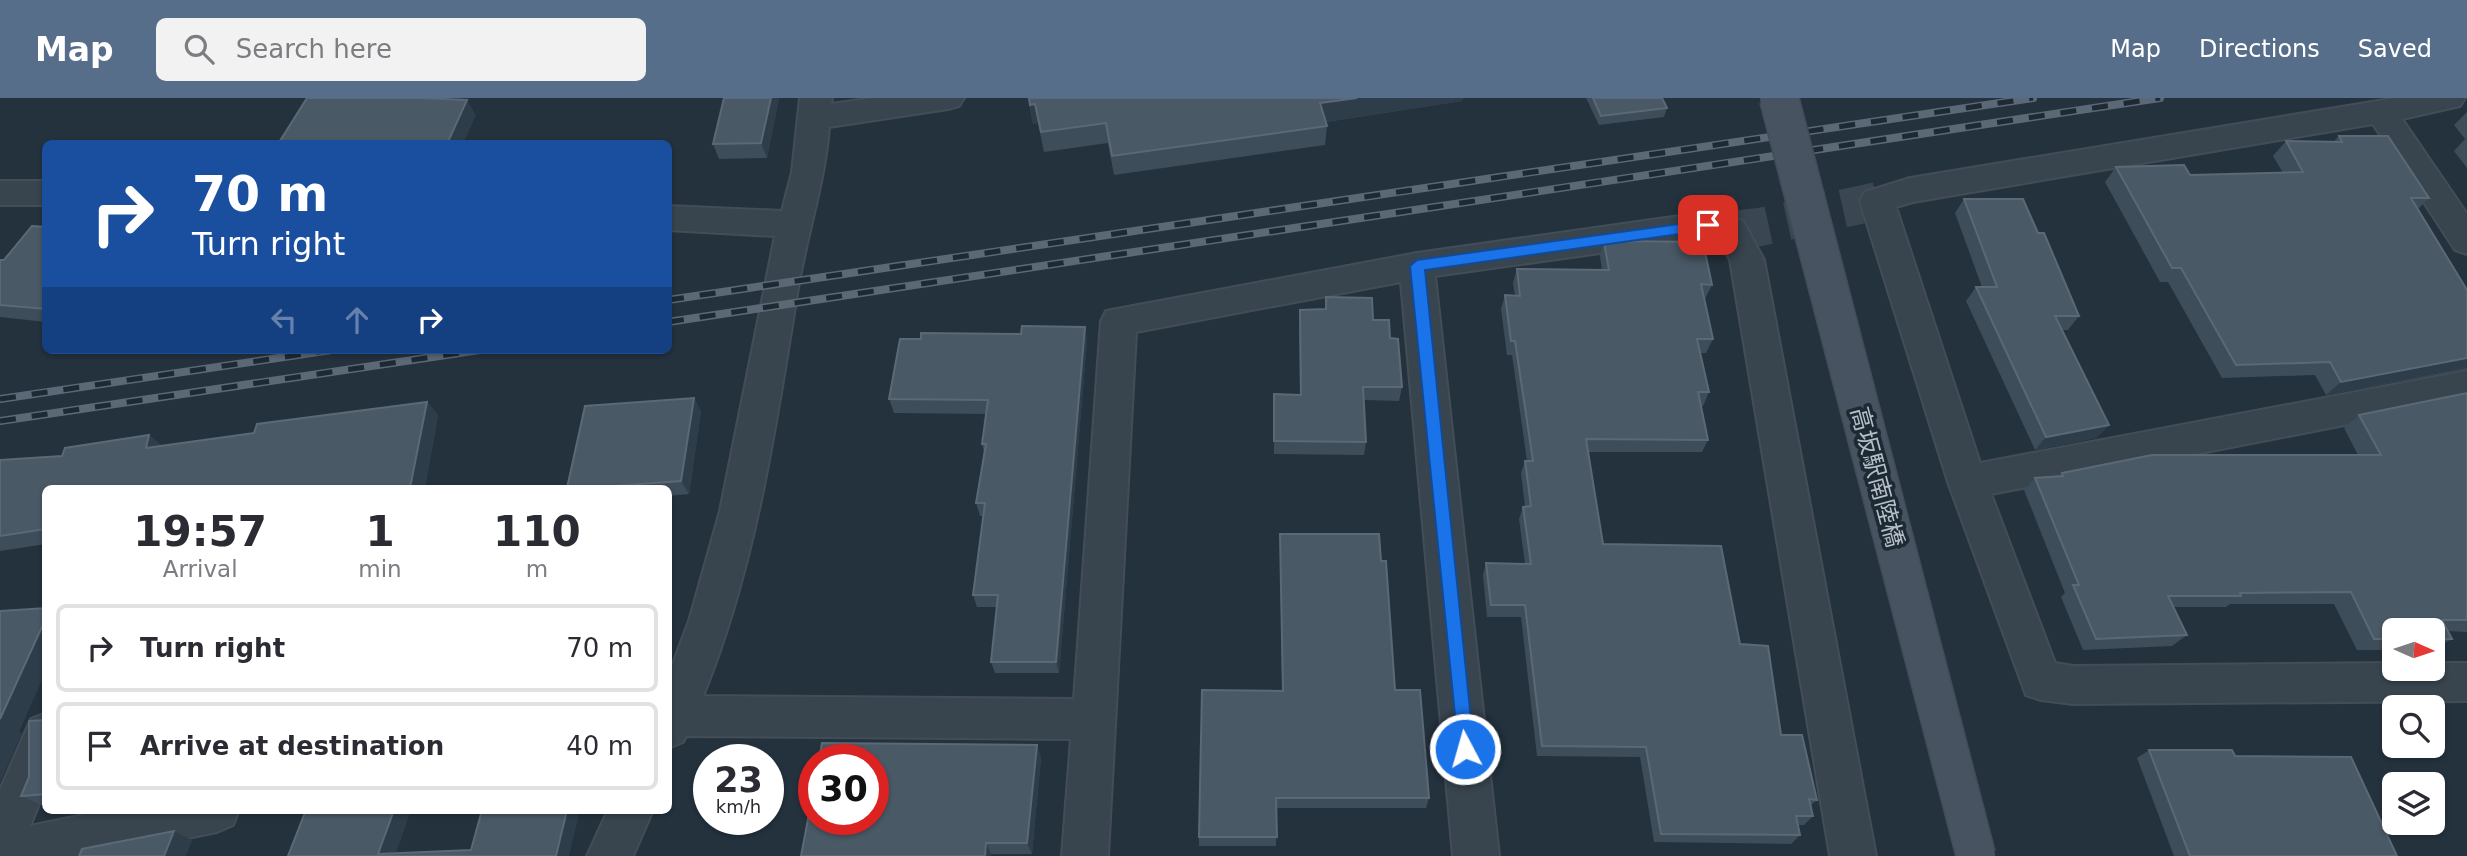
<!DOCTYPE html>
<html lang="en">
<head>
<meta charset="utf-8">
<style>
  body { margin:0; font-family:"DejaVu Sans","Noto Sans JP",sans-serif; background:#f2f2f3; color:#2b2b33; height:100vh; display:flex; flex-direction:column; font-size:26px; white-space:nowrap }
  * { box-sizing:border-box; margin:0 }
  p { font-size:23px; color:#7c7c81 }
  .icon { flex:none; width:38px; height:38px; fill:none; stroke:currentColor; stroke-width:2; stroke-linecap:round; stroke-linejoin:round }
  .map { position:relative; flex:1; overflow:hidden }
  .sheet { position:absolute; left:42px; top:387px; width:630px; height:329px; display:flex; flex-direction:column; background:#fff; border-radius:10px; box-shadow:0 2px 5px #0004 }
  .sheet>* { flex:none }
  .guide { position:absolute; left:42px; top:42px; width:630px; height:214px; border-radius:10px; box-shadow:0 2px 5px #0004; background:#1a4fa0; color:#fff; overflow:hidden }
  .needle { width:46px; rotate:93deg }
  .tools { position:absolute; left:2382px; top:520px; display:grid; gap:14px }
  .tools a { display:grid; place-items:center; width:63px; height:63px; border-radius:10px; background:#fff; box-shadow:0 2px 5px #0004; font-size:35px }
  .speed { position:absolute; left:693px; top:646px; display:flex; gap:14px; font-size:35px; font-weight:700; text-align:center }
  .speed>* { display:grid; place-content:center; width:91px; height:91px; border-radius:50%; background:#fff; box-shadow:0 2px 5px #0004; line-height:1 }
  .speed small { font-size:18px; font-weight:400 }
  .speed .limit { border:10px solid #d22; background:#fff; color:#111 }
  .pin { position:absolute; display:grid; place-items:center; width:60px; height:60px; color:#fff; margin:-30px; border-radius:14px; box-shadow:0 4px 10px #0006 }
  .me { position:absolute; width:77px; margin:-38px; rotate:354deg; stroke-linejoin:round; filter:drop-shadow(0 0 5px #0008) }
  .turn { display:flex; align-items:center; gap:24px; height:147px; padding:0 35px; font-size:32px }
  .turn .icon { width:91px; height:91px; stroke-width:2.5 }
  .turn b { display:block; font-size:49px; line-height:60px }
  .lanes { display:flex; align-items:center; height:66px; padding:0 35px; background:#0003; justify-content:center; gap:35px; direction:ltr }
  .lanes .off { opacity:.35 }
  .eta { display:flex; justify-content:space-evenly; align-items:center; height:119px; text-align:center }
  .eta b { font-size:42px; font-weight:600; line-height:49px }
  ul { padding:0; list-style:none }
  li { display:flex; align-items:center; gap:21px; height:88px; margin:0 14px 10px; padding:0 21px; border:4px solid #e1e1e2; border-radius:10px }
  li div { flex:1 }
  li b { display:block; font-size:26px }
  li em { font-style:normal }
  header { display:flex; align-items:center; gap:42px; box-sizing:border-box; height:98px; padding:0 35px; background:#576e8b; color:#fff }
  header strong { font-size:33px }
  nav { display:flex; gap:38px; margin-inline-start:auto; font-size:24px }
  .search { width:490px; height:63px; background:#f2f2f3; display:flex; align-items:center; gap:18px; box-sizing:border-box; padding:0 24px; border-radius:10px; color:#7c7c81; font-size:26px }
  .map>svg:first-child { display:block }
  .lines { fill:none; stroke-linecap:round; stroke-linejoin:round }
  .minor-tunnel { stroke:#3a4753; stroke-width:38; stroke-dasharray:38 19; stroke-linecap:butt }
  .minor-casing { stroke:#424d57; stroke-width:4 }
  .minor { fill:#38444e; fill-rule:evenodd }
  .rail-casing { stroke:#5b6875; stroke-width:8 }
  .rail { stroke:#1d2933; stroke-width:5; stroke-dasharray:16; stroke-linecap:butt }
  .secondary-bridge-casing { stroke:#424d57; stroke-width:41; stroke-linecap:butt }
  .secondary-bridge { stroke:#475361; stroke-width:38 }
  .wall { fill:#3d4d5a }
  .shaded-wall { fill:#2e3d4a }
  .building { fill:#4a5966; stroke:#5b6976; stroke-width:2 }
  .route { fill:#1a73e8; stroke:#114b97; stroke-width:2 }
  .labels { text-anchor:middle; stroke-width:7; stroke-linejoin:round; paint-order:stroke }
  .street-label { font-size:24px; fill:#b5bfc9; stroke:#1d2933 }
</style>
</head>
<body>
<header>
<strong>Map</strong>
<div class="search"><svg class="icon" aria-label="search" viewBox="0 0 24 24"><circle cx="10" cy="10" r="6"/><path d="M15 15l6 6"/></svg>Search here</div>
<nav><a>Map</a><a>Directions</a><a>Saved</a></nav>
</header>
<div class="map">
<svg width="2467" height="758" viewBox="0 0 2467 758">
  <rect width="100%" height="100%" fill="#24323e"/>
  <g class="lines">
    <path class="minor-tunnel" d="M1731,132L1760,129L1877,103"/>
    <defs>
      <path id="minor" d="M800,0H832L831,6L874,0H964L959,8L948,11L829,29C825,84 807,136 798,190C776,328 756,468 703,598L1074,601L1101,223L1106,213L1417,155L1708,114L1743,123L1764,162L1876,758H1830L1730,162L1719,142L1708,140L1435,178L1499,758H1453L1401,184L1136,234L1108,758H1062L1071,641L686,638L683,644L668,650V579L689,523L720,413L775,138L668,132V108L782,113L792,74Z
        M2396,0H2465L2460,8L2402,21L2467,116V156L2455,152L2373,26L1913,104L1896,109L1980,365L2467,273V303L1991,396L2055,565L2073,568L2394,565V570H2432V565H2467V603L2073,606L2041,602L2026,597L1948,384L1860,103L1865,94L1910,80Z
        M0,83H46V107H0Z
        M46,615V689L30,728L107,712H239L233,727L217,734L99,758H0V692L31,621Z
        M608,712H653L633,758H587Z"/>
    </defs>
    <use href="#minor" class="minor-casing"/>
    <use href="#minor" class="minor"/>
    <defs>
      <path id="rail" d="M668,202L2033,0
        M668,224L2160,0
        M0,301L332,252
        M0,323L480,252"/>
    </defs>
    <use href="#rail" class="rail-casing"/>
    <use href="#rail" class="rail"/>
    <defs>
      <path id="secondary-bridge" d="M1779,0L1976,758"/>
    </defs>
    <use href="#secondary-bridge" class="secondary-bridge-casing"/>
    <use href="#secondary-bridge" class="secondary-bridge"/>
  </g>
  <path class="wall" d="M779,0L767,60L719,61L713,46Z
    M1028,0H1463L1462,3L1326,24L1327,28L1325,47L1114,77L1108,45L1044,54L1038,25L1033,26Z
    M1586,0H1662L1667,10L1664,19L1599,27Z
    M2467,14V70L2454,53L2465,41L2454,27Z
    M2339,38L2429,100L2418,111L2467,192V271L2326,297L2315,277L2222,280L2168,184H2160L2105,84L2116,69L2190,77L2283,75L2273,58L2286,43L2333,44Z
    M1964,101L2038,135L2079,218L2068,232H2062L2109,327L2096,340L2035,352L1966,203L1976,189H1982L1955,115Z
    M46,129V224L0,219V162H4Z
    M1604,144L1712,187L1705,201H1704L1713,241L1706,255H1700L1709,294L1703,308H1701L1708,342L1702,354H1588L1603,446L1740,546L1781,637L1817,702L1811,707L1813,718L1804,727H1798L1800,737L1791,746L1654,744L1640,659L1537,658L1521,519H1487L1483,477L1486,465L1525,466L1519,421L1523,409H1525L1521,375L1525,363H1527L1512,257H1507L1501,211L1505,197L1515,198L1513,185L1517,171L1602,172L1600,158Z
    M1326,199L1373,222L1390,240L1402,289L1399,303L1364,302L1366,344L1364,357L1274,356V296L1300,297L1299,226L1300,212L1325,211Z
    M1085,229L1087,243L1059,575H995L991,564L997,509H977L973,497L983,418H980L976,405L984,354L982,346L986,316L894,315L889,301L921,241L1021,236Z
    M2467,295V534L2448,533L2452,541L2432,552V532H2394V552H2357L2334,506H2230L2226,509H2174L2187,537L2172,548L2083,552L2061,499L2065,495L2024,392L2035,380L2058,378L2062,375L2358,357L2344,330L2359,317Z
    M694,300L701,314L689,396L668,398V390H567Z
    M427,304L438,317L425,390H46V446L0,453V362L62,358L149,337L162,348L254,335Z
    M1280,436L1381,463L1395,592L1429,700L1426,710H1277L1276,748H1199V739L1282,593Z
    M46,622V707H41L21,698L29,679Z
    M1037,647L1041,660L1032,756L801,758Z
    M2149,652L2235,658L2397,758H2174L2137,660Z"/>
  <path class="shaded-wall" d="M771,0H779L767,60L761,45Z
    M1357,0H1463L1462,3L1318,25L1320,5Z
    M467,2L476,17L463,46H447Z
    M1035,6L1038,25L1033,26L1030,7Z
    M1085,229L1087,243L1059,575L1056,564Z
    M2467,260V270L2326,297L2341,284Z
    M694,300L701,314L689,396L681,383Z
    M427,304L438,317L425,390H410Z
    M2109,327L2096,340L2035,352L2046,339Z
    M149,337L165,350H146Z
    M46,520V573L19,634L22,635L0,685V621Z
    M1037,647L1041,660L1032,756L1027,745Z
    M394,712H411L395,758L378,756Z
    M567,712H580L569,758H556Z
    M174,733L192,742L186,758H164Z
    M986,745L991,756V758H985Z"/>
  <path class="building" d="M307,0H420L467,2L447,46L338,45V46H278Z
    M724,0H771L761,45L713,46Z
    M1029,0H1357L1320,5L1327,28L1112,58L1106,25L1041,34L1035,6L1030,7Z
    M1593,0H1662L1667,10L1601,18Z
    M2339,38H2388L2429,100H2411L2467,192V260L2341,284L2330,264L2236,267L2181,170H2172L2116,69L2184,67L2190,77L2303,74L2286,43L2342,44Z
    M1964,101H2023L2038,135H2044L2079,218H2055L2109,327L2046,339L1976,189H1997Z
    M32,128L46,129V211L0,207V162H4Z
    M1611,143L1703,144L1712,187L1701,186L1713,241H1697L1709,294H1698L1708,342L1586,341L1603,446L1721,448L1740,546L1768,548L1781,637H1802L1817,702L1809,701L1813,718H1796L1800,737L1661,736L1646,649L1542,648L1525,507H1491L1486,465L1531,466L1523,409L1531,408L1525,363H1533L1515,243H1511L1505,197L1520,198L1517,171L1609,172L1604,144Z
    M1326,199L1372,200L1373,222H1389L1390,240L1398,241L1402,289H1363L1366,344L1274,343V296L1301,297L1300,212L1326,211Z
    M1022,228L1085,229L1056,564H991L998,497H973L985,405H976L986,346H982L988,302L889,301L900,241H921V235L1021,236Z
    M2467,295V522H2442L2452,541H2432V532H2394V541H2374L2351,494L2240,495L2241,498H2168L2187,537L2096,541L2073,487H2079L2035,380L2063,378L2062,375L2152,357H2381L2359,317Z
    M694,300L681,383L586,390H567L585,308Z
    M427,304L410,390H46V431L0,438V362L62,358L65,350L149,337L146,350L254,335L257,326Z
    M1280,436H1379L1381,463H1386L1395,592H1420L1429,700H1276L1277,739H1199L1202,592L1283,593Z
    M46,510V520L0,621V513Z
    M46,622V696L21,698L29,679V623Z
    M822,645L1037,647L1027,745H986L985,758H801L814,690V721H873V662H819Z
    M2149,652H2232L2235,658L2351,659L2397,758H2190Z
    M306,712H394L378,756L471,752L482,712H567L556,758H288Z
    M174,733L164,758H79L82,751Z"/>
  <path class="route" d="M1708,122L1715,127L1708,132L1425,172L1474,651L1472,657L1465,659L1459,657L1410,168L1417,162Z"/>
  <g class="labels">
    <g class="street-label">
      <text transform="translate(1877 379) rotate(75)" y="8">高坂駅南陸橋</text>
    </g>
  </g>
</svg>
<div class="tools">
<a><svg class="needle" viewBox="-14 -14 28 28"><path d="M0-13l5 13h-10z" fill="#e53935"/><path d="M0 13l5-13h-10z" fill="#7c7c81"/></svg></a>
<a><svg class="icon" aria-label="search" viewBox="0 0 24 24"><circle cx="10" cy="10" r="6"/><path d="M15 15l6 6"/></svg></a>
<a><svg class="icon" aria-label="layers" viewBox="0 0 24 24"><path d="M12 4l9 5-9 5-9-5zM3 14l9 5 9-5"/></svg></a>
</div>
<div class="speed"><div>23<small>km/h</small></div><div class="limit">30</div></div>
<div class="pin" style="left:1708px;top:127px;background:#d93025"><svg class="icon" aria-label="arrive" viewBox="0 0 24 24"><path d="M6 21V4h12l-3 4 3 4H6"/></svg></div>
<svg class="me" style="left:1465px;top:651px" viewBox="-20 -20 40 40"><circle r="17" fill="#1a73e8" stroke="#fff" stroke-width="3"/><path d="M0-11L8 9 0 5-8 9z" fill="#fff"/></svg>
<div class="guide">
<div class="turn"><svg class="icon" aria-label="right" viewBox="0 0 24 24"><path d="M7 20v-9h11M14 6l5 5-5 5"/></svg><div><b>70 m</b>Turn right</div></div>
<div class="lanes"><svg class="icon off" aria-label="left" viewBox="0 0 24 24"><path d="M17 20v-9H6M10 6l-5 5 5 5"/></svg><svg class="icon off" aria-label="ahead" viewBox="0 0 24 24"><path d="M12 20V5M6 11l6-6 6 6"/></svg><svg class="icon" aria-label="right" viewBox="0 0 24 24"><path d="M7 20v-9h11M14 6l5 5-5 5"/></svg></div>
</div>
<section class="sheet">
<div class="eta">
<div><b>19:57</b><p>Arrival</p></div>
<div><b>1</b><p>min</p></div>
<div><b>110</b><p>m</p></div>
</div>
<ul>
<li><svg class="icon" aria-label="right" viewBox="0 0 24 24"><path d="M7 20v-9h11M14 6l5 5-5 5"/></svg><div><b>Turn right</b></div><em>70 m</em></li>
<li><svg class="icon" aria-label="arrive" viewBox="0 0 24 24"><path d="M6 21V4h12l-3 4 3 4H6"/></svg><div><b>Arrive at destination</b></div><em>40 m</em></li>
</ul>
</section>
</div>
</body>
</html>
